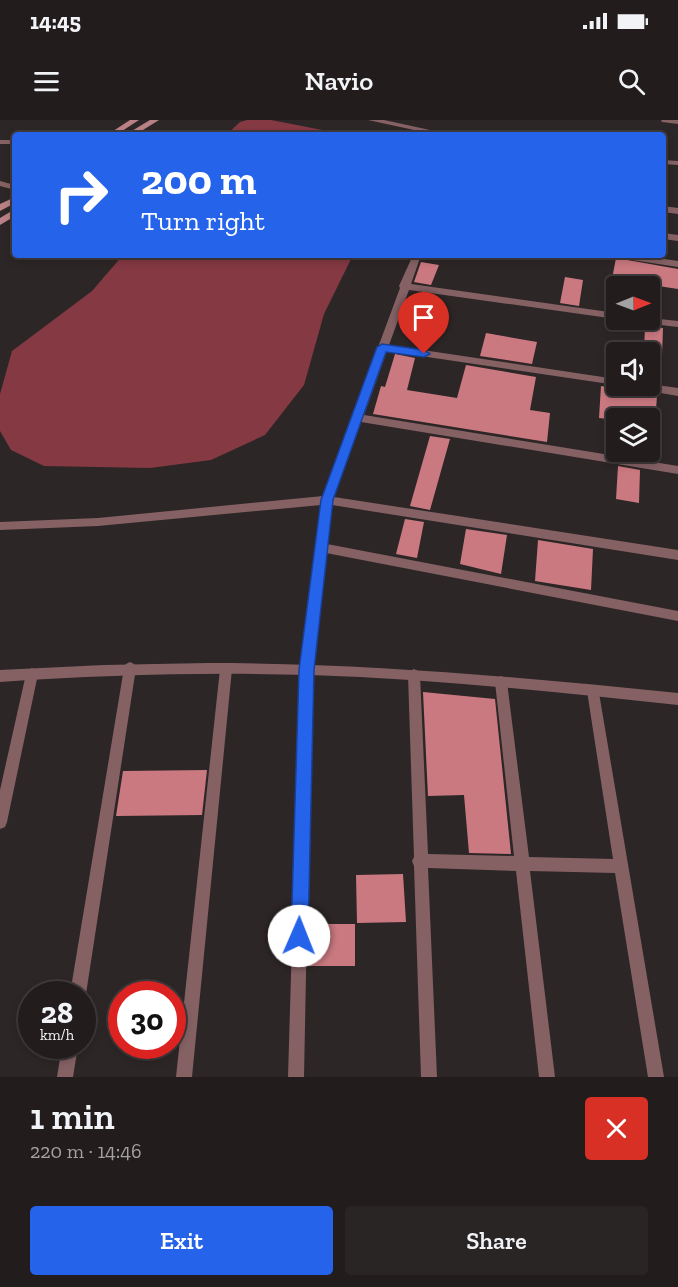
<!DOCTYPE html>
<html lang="en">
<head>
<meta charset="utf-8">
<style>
  body { margin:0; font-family:"Zilla Slab",serif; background:#2a2525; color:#f1f3f6; height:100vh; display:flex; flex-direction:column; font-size:22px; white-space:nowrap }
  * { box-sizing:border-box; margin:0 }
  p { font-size:20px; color:#a2a1a3 }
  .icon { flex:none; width:33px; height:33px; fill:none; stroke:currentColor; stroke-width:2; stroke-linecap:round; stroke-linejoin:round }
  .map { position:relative; height:957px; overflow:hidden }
  .drawer { display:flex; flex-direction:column; background:#221c1c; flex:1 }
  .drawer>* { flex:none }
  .top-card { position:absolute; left:12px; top:12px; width:654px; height:126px; border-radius:6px; box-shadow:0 3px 9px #0003,0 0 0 2px #3f3a3b; background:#2563eb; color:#fff; overflow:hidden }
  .needle { width:39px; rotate:89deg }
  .fabs { position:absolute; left:606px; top:156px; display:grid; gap:12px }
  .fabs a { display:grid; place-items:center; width:54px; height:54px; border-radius:6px; background:#221c1c; box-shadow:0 3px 9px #0003,0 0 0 2px #3f3a3b; font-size:30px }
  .speed { position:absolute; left:18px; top:861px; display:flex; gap:12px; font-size:30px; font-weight:700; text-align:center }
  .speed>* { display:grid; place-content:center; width:78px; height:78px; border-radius:50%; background:#221c1c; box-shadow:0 3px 9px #0003,0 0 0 2px #3f3a3b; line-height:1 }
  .speed small { font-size:15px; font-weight:400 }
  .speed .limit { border:9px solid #d22; background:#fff; color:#111 }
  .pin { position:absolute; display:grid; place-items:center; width:51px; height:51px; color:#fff; margin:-62px -26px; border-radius:50% 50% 50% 0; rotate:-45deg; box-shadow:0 0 6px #0007 }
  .pin .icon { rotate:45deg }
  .me { position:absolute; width:66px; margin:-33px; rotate:1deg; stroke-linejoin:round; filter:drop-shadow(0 0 4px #0008) }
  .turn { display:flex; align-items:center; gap:21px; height:126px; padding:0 30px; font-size:27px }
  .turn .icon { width:78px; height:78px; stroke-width:2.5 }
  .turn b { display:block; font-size:42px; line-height:51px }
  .round { display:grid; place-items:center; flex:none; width:63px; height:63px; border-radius:6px; background:#2a2525 }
  .headline { display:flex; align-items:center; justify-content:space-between; height:102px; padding:0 30px }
  h1 { font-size:36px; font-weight:600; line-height:45px }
  .cta { display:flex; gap:12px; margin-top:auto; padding:12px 30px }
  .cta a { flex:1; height:69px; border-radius:6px; background:#2563eb; color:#fff; font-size:24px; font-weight:600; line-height:69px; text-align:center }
  .cta a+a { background:#2a2525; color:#f1f3f6 }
  .status { display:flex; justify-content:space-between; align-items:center; height:42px; padding:0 30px; background:#221c1c; direction:ltr }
  .status svg { height:16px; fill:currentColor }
  header { display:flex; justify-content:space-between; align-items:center; height:78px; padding:0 30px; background:#221c1c; font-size:27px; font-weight:600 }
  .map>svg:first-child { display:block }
  .water { fill:#843943 }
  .building { fill:#cb7981 }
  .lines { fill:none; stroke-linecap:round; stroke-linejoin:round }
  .minor { fill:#856164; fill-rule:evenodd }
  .tertiary { fill:#856164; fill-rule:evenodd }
  .secondary { fill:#b98185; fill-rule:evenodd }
  .route { fill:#2563eb; stroke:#184099; stroke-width:1.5 }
</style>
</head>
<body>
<div class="status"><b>14:45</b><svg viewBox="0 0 49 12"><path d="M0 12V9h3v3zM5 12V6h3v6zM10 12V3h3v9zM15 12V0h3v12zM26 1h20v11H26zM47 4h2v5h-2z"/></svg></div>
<header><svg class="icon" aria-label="menu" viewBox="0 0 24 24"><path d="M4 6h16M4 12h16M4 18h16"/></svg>Navio<svg class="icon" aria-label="search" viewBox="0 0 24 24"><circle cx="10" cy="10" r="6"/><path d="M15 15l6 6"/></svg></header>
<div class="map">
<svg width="678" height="957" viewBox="0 0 678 957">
  <rect width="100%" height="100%" fill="#2d2626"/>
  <path class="water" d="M247,0H271L348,15H226L240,2Z
    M123,135H353L324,194L304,265L265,315L211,340L150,348L44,346L11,330L0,311V274L12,231L92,171Z"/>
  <path class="building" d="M616,138L678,149V169L612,159Z
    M421,142L439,145L431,165L414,162Z
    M565,157L583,160L579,186L560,183Z
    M645,206L663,208L662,235L644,232Z
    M486,213L537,222L532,244L480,236Z
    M395,234L415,238L407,270L457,278L466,245L536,257L530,290L550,293L547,322L373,294L381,266L385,267Z
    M601,266L657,275L655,306L650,305V298L616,300L599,298Z
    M430,316L450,319L430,390L410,386Z
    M618,346L640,350L639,383L616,379Z
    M405,399L424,402L417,438L396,434Z
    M466,409L507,415L501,454L460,444Z
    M538,420L593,429L591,470L535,461Z
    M423,572L495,579L511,734L469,733L464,675L428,676Z
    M207,650L202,695L116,696L123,651Z
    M403,754L406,802L357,803L356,755Z
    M309,804H355V846H308Z"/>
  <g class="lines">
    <path class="minor" d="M368,0H384L453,15H437Z
      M661,0H678V4L662,2Z
      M0,20H15V24H0Z
      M663,40L678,41V45L663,44Z
      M0,61L15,65V70L0,66Z
      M663,86L678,88V94L663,92Z
      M663,113L678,115V121L663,119Z
      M413,135H421L411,164L616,193V199L409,170L389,225L616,259V265L387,231L364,295L678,346V354L361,302L334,377L678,430V440L332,385L327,424L678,491V501L326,433L312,550L304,957H288L300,550L321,385L98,406L0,410V402L98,398L323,376L400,168L399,166Z
      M615,135H637L678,141V147L619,138Z
      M650,198L678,201V207L643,203L638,200H650Z
      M650,264L678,268V276L637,269L632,266Z
      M130,542L134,544L136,548L86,874L82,880V874H70L124,548L126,544Z
      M226,543L230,545L232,549L192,957H176L220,549L222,545Z
      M32,548L36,550L38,554L7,702L5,707L0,709V670L26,554L28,550Z
      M414,549L418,551L420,555L428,734L514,736L495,562L496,558L501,556L506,558L507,562L529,737L613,739L587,571L588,567L593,565L598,567L664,957H648L615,753L530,751L555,957H539L516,751L428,748L437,957H421L414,746L412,741L414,737L408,555L410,551Z
      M62,926H78L73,957H57Z"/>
    <path class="tertiary" d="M208,543C365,543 521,557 678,573V585C556,572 433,559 310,555C206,552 103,555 0,562V550L104,545Z"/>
    <path class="secondary" d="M130,0H139L116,15H107Z
      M150,0H159L135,15H125Z
      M15,77V83L0,91V84Z
      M15,89V96L0,105V98Z"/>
  </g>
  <path class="route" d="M382,224L424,230L430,234L424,237L386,232L333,380L314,550L308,816L305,822L299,825L293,822L291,816L299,550L321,380L377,227Z"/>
</svg>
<div class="fabs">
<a><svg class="needle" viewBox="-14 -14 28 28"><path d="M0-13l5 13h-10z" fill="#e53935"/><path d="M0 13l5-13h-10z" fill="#a2a1a3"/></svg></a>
<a><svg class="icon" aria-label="sound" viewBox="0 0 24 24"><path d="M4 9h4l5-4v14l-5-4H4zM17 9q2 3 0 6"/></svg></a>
<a><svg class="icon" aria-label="layers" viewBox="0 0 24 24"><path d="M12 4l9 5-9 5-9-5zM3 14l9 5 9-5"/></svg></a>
</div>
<div class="speed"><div>28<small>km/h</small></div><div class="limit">30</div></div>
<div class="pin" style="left:424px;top:234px;background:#d93025"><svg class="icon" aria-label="arrive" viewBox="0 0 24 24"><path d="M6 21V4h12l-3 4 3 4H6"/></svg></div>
<svg class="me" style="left:299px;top:816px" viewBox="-20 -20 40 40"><circle r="19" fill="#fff"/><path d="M0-13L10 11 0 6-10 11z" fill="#2563eb"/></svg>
<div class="top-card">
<div class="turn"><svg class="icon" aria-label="right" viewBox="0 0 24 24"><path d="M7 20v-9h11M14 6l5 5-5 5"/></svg><div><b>200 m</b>Turn right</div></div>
</div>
</div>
<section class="drawer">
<div class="headline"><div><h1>1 min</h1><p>220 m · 14:46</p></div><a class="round" style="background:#d93025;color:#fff"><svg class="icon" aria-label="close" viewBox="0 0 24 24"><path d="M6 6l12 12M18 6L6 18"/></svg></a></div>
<div class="cta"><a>Exit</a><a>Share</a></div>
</section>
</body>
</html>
